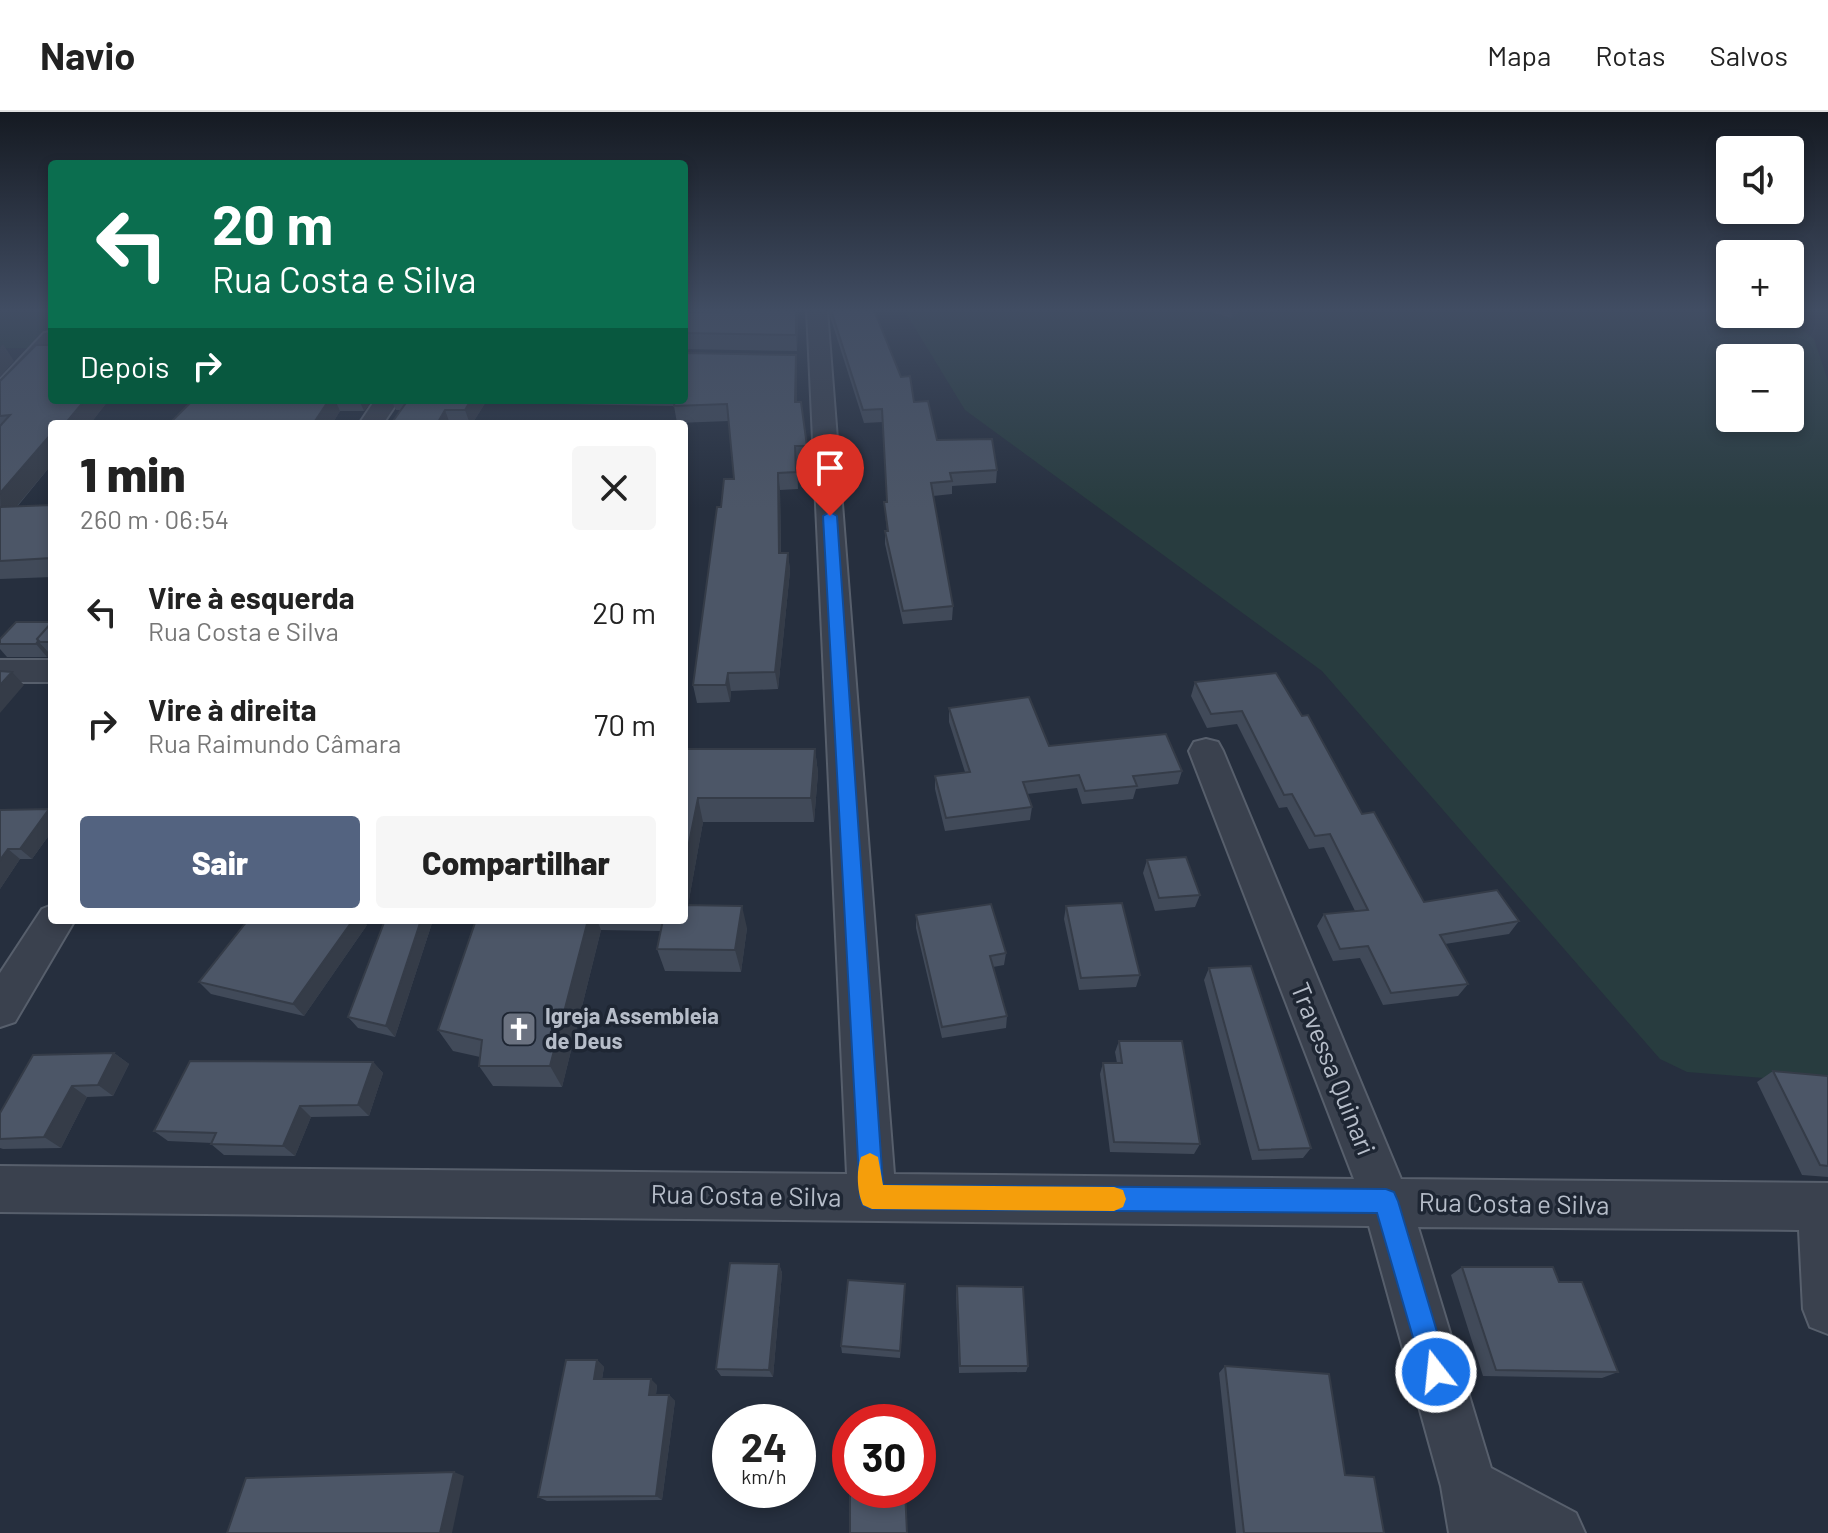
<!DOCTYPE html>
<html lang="pt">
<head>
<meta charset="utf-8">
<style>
  body { margin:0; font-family:Barlow,sans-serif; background:#f6f6f6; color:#222; height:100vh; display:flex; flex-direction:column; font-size:30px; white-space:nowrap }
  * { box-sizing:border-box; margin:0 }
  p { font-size:26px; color:#767676 }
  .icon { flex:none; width:44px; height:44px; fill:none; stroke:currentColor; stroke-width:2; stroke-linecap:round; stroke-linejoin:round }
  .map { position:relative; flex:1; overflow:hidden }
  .details { position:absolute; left:48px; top:308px; width:640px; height:504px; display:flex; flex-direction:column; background:#fff; border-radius:8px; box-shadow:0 4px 12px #0003 }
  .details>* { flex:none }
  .top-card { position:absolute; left:48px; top:48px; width:640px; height:244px; border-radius:8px; box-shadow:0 4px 12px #0003; background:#0b6e4f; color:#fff; overflow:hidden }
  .buttons { position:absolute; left:1716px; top:24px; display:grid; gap:16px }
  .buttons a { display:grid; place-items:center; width:88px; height:88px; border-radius:8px; background:#fff; box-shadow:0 4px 12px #0003; font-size:40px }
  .speed { position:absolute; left:712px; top:1292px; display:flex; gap:16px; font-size:40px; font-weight:700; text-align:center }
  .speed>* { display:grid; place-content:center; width:104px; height:104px; border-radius:50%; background:#fff; box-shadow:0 4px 12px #0003; line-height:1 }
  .speed small { font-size:20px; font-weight:400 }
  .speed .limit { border:12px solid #d22; background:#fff; color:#111 }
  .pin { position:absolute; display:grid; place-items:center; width:68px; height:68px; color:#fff; margin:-82px -34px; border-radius:50% 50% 50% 0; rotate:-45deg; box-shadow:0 0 8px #0007 }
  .pin .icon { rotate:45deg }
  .me { position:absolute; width:88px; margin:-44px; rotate:344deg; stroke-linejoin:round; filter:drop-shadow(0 0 6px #0008) }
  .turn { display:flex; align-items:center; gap:28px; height:168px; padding:0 32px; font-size:36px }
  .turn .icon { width:104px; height:104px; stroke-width:2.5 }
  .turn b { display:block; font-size:56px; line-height:68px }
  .then { display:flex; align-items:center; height:76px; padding:0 32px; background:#0003; gap:16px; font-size:30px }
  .round { display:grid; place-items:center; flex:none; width:84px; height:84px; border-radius:8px; background:#f6f6f6 }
  .summary { display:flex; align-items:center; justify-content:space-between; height:136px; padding:0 32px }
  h1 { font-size:48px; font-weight:800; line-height:60px }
  .action { display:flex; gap:16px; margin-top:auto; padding:16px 32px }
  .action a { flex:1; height:92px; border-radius:8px; background:#536380; color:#fff; font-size:32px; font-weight:800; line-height:92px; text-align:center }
  .action a+a { background:#f6f6f6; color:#222 }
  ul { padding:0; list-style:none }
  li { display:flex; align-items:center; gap:24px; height:112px; padding:0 32px }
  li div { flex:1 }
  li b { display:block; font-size:30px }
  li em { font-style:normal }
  header { display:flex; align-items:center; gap:48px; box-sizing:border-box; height:112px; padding:0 40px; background:#fff; border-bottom:2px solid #e0e0e0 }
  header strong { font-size:38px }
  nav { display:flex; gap:44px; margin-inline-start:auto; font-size:28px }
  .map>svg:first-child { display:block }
  .green { fill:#283c3f; fill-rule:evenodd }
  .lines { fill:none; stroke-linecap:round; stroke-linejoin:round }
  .street-casing { stroke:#575f6c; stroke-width:4 }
  .street { fill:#3a414e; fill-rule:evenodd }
  .wall { fill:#414a59 }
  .shaded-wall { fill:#353c48 }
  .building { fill:#4c5667; stroke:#353c48; stroke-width:2 }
  .route { fill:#1a73e8; stroke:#114b97; stroke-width:2 }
  .slow { fill:#f59e0b }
  .labels { text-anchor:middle; stroke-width:7; stroke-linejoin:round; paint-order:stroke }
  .poi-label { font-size:22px; font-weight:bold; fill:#b6bdc9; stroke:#1e2633; text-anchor:start }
  .near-street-label { font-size:26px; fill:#b6bdc9; stroke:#1e2633 }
</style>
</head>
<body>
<header>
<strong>Navio</strong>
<nav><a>Mapa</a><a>Rotas</a><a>Salvos</a></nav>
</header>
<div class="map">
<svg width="1828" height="1421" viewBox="0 0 1828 1421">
  <rect width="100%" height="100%" fill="#262f3e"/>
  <path class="green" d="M0,198H52V217L33,236H0Z
    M904,198H1730V202H1781L1814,227L1828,269V971L1687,960L1660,947L1322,559L965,298ZM1730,246H1790V306H1730Z"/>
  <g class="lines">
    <defs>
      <path id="street" d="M807,198H827L894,1062L1354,1067L1189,639L1194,630L1206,627L1218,630L1223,639L1401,1067L1828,1071V1222L1810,1215L1803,1197L1799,1118L1418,1115L1491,1356L1576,1401L1585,1421H1449L1441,1374L1369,1114L0,1100V1054L847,1062Z
        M52,220V239L8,286L0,288V268L44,221Z
        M375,288H399L383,312H359Z
        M0,548H52V570H0Z
        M52,793V808H75L15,910L0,915V861L42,797Z"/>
    </defs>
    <use href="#street" class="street-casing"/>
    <use href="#street" class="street"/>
  </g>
  <path class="wall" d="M798,198L797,239L684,237V200Z
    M828,198H874L901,265L914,290L937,328L997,358L996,371L952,374V382L933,384L953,494L952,508L903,512L885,432V419H887L884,390H887L883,310L864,311Z
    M1205,198H1243L1231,206Z
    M796,243L797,259V290L807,334L808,351H797L798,377L780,378L781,441H788L790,459L778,577L731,579L730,590L697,591L693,573L721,395L734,367L729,309L677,311L674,294L561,292L560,288H684Z
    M0,269L52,288H158L108,289L90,312H52V352L17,395L52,393V465L0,467Z
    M193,288H373L364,299H340L332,312H169Z
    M391,288H487L472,312H391L401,298H396Z
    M52,510V545L50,542L47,545H7L0,537V527Z
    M1276,561L1362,702L1424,790L1519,809L1509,822L1445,832L1468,872L1458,884L1383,893L1360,846L1333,849L1317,814L1324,802L1355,799L1324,735L1309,737L1287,695L1279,696L1237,612L1207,616L1191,584L1195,570Z
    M949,596L1049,634L1182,659L1178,672L1136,677L1133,687L1082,692L1077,676L1027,682L1032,695L1030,708L945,719L935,677V664L965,660L949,610Z
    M684,637H815L818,661L814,710H703L688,793L747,816L741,860L665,859L657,837L661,819L601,818L562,975L493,974L479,954L480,945L453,939L438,918L476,808H684Z
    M49,697L52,701V719L32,747H20L0,777V698Z
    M1147,748L1200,783L1195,795L1155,799L1143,761Z
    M1066,794L1140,863L1136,875L1079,878L1064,807Z
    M916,803L1006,841L1004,853L993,855L1007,904L1006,916L942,926L916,816Z
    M385,808H433L395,925L358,916L348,905Z
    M367,813L304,904L211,882L199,870Z
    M1209,856L1311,1036L1303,1046L1252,1048L1204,868Z
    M1119,929L1200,1032L1194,1042L1110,1040L1100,962L1103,951H1117L1115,940Z
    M114,941L129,952L113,984L87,985L61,1036L3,1037L0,1036V1001Z
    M373,950L383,961L369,1004L311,1005L295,1044L224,1043L211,1032L212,1031L168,1029L154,1019Z
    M1773,959L1828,964V1065L1802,1063L1757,970Z
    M779,1152L782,1161L773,1265L721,1264L716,1257Z
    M1462,1155L1559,1170L1618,1260L1602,1266L1483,1264L1451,1163Z
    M957,1174L1028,1254L1026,1260L959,1261L956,1182Z
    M905,1180L900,1246L842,1241L841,1234Z
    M597,1248L604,1255L602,1267L657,1273L656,1283H669L675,1289L662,1388L547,1389L538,1385Z
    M1225,1254L1345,1363L1384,1421H1236L1219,1261Z"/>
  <path class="shaded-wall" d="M796,198H798L797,239L796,223Z
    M1233,198H1243L1231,206Z
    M3,232L14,249L0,265V236Z
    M796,243L797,259V307L795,290Z
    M85,288L108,289L90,312H65Z
    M329,288H335L340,299L332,312H313Z
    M359,288H373L364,299Z
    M471,288H487L472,312H470L465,298Z
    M445,298L450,312H437Z
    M52,321V352L1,413L0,381Z
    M778,361L780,378L781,459L779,441Z
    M788,441L790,459L778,577L775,560Z
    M38,529L50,542L47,545L36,532Z
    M12,560L24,573L0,601V573Z
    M728,561L731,579L730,590L726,573Z
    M815,637L818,661L814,710L811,686Z
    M698,686L703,710L684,816V756Z
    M49,697L52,701V719L32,747L20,737Z
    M8,737L20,747L0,777V748Z
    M742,794L747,816L741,860L735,838Z
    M353,808H364L367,813L304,904L293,892Z
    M421,808H433L395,925L386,914Z
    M588,808H597L601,818L562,975L550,954Z
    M114,941L129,952L113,984L98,973Z
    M373,950L383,961L369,1004L358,993Z
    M72,974L87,985L61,1036L44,1025Z
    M300,994L311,1005L295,1044L283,1034Z
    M779,1152L782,1161L773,1265L769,1258Z
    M597,1248L604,1255L601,1273L594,1267Z
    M651,1267L657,1273L655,1290L649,1283Z
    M669,1283L675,1289L662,1388L656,1384Z
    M454,1360L464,1364L452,1421H440Z"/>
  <path class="building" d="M744,198H796V223L684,221V200L744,199Z
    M831,198H874L901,265L910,264L914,290L928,289L937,328L992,327L997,358L950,361L952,369L931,371L953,494L903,499L885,419H888L884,390H887L882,297L863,298Z
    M36,233H52V288H85L65,312H52V321L0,381V314L10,303L0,304V269Z
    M684,241L796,243L795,290H801L807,334H795L796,360L778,361L779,441H788L775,560L728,561L726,573H693L717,395H721L724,367H734L727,292L674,294L675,288H684Z
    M193,288H329L313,312H169Z
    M408,288H471L465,298H445L437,312H391Z
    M52,393V446L0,449V395Z
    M16,510H52L37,527L38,529L36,532H0V527Z
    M52,510V530H40L37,527Z
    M0,559L12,560L0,573Z
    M1276,561L1302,604L1308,603L1362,702L1374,700L1424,790L1497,778L1519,809L1440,823L1468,872L1391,881L1368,834L1340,837L1324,802L1368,798L1330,722L1315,724L1292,682L1284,683L1242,599L1211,602L1195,570Z
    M1029,585L1049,634L1166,622L1182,659L1133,664L1137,674L1085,679L1079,663L1023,670L1032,695L946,706L935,664L970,660L949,596Z
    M684,637H815L811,686H698L684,756Z
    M49,697L20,737H8L0,748V698Z
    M1186,745L1200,783L1159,786L1147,748Z
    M1122,791L1140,863L1081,866L1066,794Z
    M991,792L1006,841L990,844L1007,904L942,915L916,803Z
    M684,793L742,794L735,838L657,837L663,808H684Z
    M248,808H353L293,892L199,870Z
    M385,808H421L386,914L348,905Z
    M476,808H588L550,954H479L482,928L438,918Z
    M1251,854L1311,1036L1259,1038L1209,856Z
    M1119,929H1182L1200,1032L1114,1030L1103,951H1122Z
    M114,941L98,973L72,974L44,1025L0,1027V1001L33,943Z
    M190,949L373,950L358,993L300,994L283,1034L211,1032L216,1021L154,1019Z
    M1773,959L1828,964V1054L1820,1053Z
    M730,1151L779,1152L769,1258L716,1257Z
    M1462,1155H1553L1559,1170H1582L1618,1260L1496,1258Z
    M848,1168L905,1172L900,1239L841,1234Z
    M957,1174L1023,1175L1028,1254H960Z
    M566,1248H597L594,1267H651L649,1283H669L656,1384L538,1385Z
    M1225,1254L1329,1262L1345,1363L1374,1365L1384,1421H1244Z
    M454,1360L440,1421H227L246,1366Z
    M850,1376V1378H905L907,1421H850Z"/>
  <linearGradient id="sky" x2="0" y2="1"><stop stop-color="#151a22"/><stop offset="0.5" stop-color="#414d63"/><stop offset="1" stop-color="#414d63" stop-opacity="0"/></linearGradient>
  <rect width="1828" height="396" fill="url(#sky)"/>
  <path class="route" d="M830,400L837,404L883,1073L1386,1077L1394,1080L1398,1089L1449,1260L1445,1269L1436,1273L1427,1269L1423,1260L1377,1101L872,1097L863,1093L860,1085L823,404Z"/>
  <path class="slow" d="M870,1041L878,1045L883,1073L1114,1075L1123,1078L1126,1087L1123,1095L1114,1099L872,1097L863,1093C857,1080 856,1059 861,1045Z"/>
  <defs>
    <symbol id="church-square" viewBox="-11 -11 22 22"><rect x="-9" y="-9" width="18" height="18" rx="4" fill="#6b7280" stroke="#1e2633"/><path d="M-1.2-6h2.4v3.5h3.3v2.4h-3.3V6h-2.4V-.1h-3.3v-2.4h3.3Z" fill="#fff"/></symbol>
  </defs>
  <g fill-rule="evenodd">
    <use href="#church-square" x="499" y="897" width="40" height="40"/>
  </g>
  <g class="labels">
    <g class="poi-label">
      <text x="545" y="912">Igreja Assembleia<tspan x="545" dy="25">de Deus</tspan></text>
    </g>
    <g class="near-street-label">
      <text transform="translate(1333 957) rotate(68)" y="9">Travessa Quinari</text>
      <text transform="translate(746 1084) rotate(1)" y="9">Rua Costa e Silva</text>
      <text transform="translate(1514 1092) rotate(1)" y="9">Rua Costa e Silva</text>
    </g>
  </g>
</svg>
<div class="buttons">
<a><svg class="icon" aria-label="sound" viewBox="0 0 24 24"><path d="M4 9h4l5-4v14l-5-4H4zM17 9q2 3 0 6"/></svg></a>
<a>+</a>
<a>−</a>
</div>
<div class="speed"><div>24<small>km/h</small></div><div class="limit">30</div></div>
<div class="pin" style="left:830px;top:404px;background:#d93025"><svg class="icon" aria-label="arrive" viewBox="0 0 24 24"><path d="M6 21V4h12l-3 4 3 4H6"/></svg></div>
<svg class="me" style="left:1436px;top:1260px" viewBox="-20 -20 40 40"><circle r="17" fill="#1a73e8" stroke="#fff" stroke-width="3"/><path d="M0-11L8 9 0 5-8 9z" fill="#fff"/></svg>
<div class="top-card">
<div class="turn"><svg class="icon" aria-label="left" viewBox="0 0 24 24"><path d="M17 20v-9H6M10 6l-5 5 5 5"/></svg><div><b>20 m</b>Rua Costa e Silva</div></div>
<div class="then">Depois<svg class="icon" aria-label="right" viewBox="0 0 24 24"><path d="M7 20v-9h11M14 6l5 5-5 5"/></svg></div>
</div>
<section class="details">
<div class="summary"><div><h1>1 min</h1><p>260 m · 06:54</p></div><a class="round"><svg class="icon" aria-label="close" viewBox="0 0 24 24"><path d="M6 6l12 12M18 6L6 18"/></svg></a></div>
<ul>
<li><svg class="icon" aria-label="left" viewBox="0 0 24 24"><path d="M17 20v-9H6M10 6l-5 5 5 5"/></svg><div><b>Vire à esquerda</b><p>Rua Costa e Silva</p></div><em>20 m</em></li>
<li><svg class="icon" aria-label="right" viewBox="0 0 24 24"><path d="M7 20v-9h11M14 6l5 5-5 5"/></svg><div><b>Vire à direita</b><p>Rua Raimundo Câmara</p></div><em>70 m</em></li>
</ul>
<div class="action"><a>Sair</a><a>Compartilhar</a></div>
</section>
</div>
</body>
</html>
